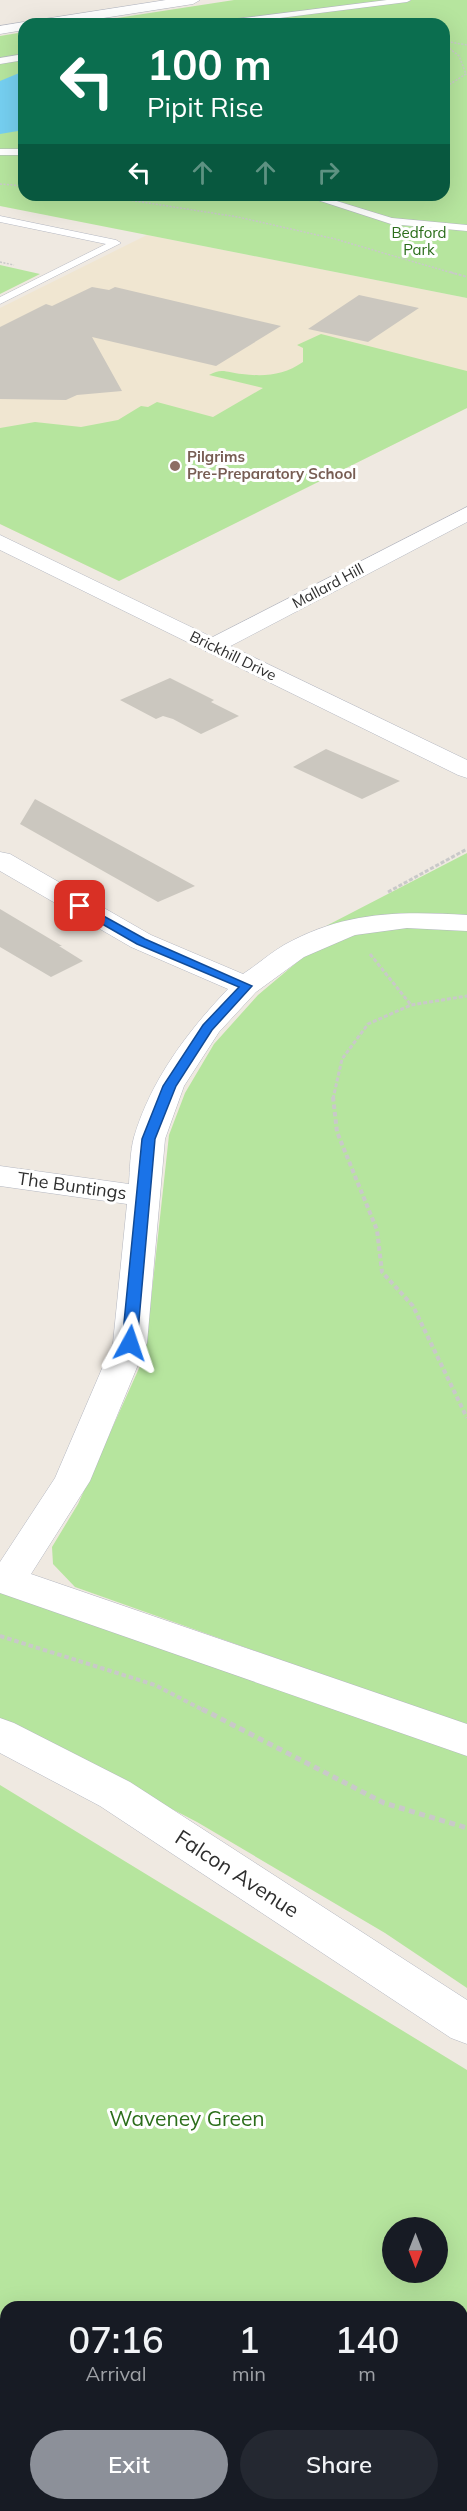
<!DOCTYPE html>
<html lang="en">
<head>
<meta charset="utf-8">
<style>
  body { margin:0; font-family:Mulish,sans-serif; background:#242831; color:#f1f3f6; height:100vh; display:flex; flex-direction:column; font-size:22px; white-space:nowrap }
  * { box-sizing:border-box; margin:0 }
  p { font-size:20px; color:#9ea1a6 }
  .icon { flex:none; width:33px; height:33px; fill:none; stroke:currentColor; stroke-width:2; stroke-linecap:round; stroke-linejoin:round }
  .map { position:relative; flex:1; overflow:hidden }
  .sheet { position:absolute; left:0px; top:2301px; width:468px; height:210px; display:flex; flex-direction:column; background:#171b24; border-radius:18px 18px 0 0; box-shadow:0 6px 24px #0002 }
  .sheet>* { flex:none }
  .hud { position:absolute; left:18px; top:18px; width:432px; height:183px; border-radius:18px; box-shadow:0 6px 24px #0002; background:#0b6e4f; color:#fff; overflow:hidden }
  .needle { width:39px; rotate:180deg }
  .buttons { position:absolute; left:382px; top:2217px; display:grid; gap:12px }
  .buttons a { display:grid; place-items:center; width:66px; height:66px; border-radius:50%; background:#171b24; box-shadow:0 6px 24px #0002; font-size:30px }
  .pin { position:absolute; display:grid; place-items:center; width:51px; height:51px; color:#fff; margin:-26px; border-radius:12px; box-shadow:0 3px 9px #0006 }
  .me { position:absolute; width:66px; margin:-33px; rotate:5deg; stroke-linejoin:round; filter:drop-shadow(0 0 4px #0008) }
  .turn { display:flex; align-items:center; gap:21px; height:126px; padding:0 30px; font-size:27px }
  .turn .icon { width:78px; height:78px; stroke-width:2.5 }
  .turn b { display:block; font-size:42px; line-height:51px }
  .lanes { display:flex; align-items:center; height:57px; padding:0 30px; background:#0003; justify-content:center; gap:30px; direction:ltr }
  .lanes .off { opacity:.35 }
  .eta { display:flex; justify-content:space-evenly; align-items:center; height:102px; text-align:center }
  .eta b { font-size:36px; font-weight:600; line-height:42px }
  .action { display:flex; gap:12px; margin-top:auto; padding:12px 30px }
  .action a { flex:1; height:69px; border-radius:36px; background:#8c9099; color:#fff; font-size:24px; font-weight:600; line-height:69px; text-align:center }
  .action a+a { background:#242831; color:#f1f3f6 }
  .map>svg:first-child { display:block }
  .education { fill:#f0e6d1 }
  .green { fill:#b6e59e; fill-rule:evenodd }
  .water { fill:#75cff0 }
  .building { fill:#cbc7bf }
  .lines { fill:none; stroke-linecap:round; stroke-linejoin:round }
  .lane-casing { stroke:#b4b7c1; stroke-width:1 }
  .street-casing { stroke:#b4b7c1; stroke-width:1 }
  .secondary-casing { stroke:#b4b7c1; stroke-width:1 }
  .path-far4 { stroke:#c9c9c9; stroke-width:1.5; stroke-dasharray:2 1.5; stroke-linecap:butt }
  .path-far3 { stroke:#c9c9c9; stroke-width:2; stroke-dasharray:3 1.5; stroke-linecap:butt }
  .path-far2 { stroke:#c9c9c9; stroke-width:3; stroke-dasharray:4 2; stroke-linecap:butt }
  .path-far1 { stroke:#c9c9c9; stroke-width:4; stroke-dasharray:4.5 3; stroke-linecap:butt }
  .path { stroke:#c9c9c9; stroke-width:5; stroke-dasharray:6 4.5; stroke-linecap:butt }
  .lane { fill:#fff; fill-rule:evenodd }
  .street { fill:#fff; fill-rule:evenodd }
  .secondary { fill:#fff; fill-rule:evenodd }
  .route { fill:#1a73e8; stroke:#114b97; stroke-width:1.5 }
  .education-dot { fill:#8d6e63; stroke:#fff; stroke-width:2 }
  .labels { text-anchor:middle; stroke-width:6; stroke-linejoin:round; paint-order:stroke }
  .far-park-label { font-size:15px; fill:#2c6e1b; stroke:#fff }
  .far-education-label { font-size:15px; font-weight:bold; fill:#785e54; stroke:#fff; text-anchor:start }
  .far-street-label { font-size:15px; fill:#2e2e2e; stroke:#fff }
  .street-label { font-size:18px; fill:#2e2e2e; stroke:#fff }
  .near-street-label { font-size:21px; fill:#2e2e2e; stroke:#fff }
  .near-park-label { font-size:21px; fill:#2c6e1b; stroke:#fff }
</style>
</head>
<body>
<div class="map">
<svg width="467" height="2511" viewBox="0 0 467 2511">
  <rect width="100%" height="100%" fill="#efe9e1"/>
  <path class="education" d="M147,235L467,298V408L119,581L0,524V308Z"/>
  <path class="green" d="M234,0H467V298L0,206V36L24,32V195H444V24H78Z
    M0,265L40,274L0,294Z
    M321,334L467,371V408L119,581L0,524V428L35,422L81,427L118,420L141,406L148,407L157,402L213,417L263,388L209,375C222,367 228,373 242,374C265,377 284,375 303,362V348L297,345Z
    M467,853V916L355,920L326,926Z
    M423,926L467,930V1726L75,1587L53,1564L52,1547L78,1504L145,1355L169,1135L185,1093L214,1044L258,995L302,958L344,938L380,929Z
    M0,1592L467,1756V1988L385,1933L197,1822L0,1720Z
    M0,1785L467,2070V2511H0ZM393,2228H438V2272H393ZM6,2307H462V2505H6Z"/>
  <path class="water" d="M24,71V130L0,134V81Z"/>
  <path class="building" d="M92,287L109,290L115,287L281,326L216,366L92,337L122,391L77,395L66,400L0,399V327L46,304L52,306Z
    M359,295L419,308L368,342L308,329Z
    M170,678L214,700L211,702L239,716L201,734L173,719L163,716L156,719L120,700Z
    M326,749L400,781L362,799L293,767Z
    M35,799L129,850L195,886L158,902L20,824Z
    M0,909L62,946H59L83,961L51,977L0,947Z"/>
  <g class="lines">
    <defs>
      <path id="lane" d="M387,0H411L407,2L231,24H207L211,22Z
        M24,54V60L0,64V58Z
        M0,149H24V155H0Z
        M302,195H317L392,218L467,225V231L391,224Z
        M0,216L116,240L121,243L0,304V297L106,244L0,222Z"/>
      <path id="street" d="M467,507V522L221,651L213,653L205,651L201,646L205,641Z
        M0,852L10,854L151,935L243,974C257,965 270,953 284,945C345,911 400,911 467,915V931L407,928L355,935L304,957L256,992L219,1032L184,1086L165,1139L147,1343L90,1481L31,1574L467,1724V1756L0,1593V1562L55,1478L113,1343L127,1204L0,1186V1166L129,1184C130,1169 130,1152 134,1137C151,1080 187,1032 228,989L131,947L0,871Z
        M0,1718L14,1723L130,1782L467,2000V2044L451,2038L100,1806L0,1753Z"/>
      <path id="secondary" d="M166,0H200L193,4L65,24H31L38,20Z
        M24,22L30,24H24V30L0,34V26Z
        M0,535L467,760V778L458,775L0,550Z"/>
    </defs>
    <use href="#lane" class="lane-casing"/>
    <use href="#street" class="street-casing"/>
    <use href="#secondary" class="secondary-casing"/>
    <path class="path-far4" d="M444,41L467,45
      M444,44L459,56L466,74L444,88
      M0,184L24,186
      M97,195L238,217L335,239L456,274
      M0,262L14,265"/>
    <path class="path-far3" d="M450,272L467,277"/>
    <path class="path-far2" d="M388,892L467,849
      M370,954L411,1005
      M333,1099L342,1059L368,1024L411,1005L467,996"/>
    <path class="path-far1" d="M333,1097L337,1132L377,1230L382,1272L413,1306L467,1418
      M0,1636L155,1685L205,1711"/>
    <path class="path" d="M202,1709L384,1803L467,1828"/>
    <use href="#lane" class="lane"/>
    <use href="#street" class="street"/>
    <use href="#secondary" class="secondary"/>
  </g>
  <path class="route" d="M80,903L145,939L252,986L212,1030L176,1086L155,1139L137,1343L130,1348L122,1343L142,1139L163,1086L203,1025L239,987L137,944L76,909L75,906Z"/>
  <circle class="education-dot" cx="175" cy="466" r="6"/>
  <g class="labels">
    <g class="far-park-label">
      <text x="419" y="238">Bedford<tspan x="419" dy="17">Park</tspan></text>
    </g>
    <g class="far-education-label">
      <text x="187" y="462">Pilgrims<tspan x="187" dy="17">Pre-Preparatory School</tspan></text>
    </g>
    <g class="far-street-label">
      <text transform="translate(328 586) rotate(-28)" y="5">Mallard Hill</text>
      <text transform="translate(233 656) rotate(26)" y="5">Brickhill Drive</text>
    </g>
    <g class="street-label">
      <text transform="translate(72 1186) rotate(8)" y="6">The Buntings</text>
    </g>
    <g class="near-street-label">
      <text transform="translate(237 1874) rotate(33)" y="7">Falcon Avenue</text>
    </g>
    <g class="near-park-label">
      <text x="187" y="2126">Waveney Green</text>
    </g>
  </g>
</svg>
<div class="buttons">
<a><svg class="needle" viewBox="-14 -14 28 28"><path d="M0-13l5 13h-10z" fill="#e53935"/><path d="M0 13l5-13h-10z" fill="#9ea1a6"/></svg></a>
</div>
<div class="pin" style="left:80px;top:906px;background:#d93025"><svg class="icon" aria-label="arrive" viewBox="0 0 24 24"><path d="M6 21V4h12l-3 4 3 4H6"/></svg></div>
<svg class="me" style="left:130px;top:1343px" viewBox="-20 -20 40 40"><path d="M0-17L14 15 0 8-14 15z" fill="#1a73e8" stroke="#fff" stroke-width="4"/></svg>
<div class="hud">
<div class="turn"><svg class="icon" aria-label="left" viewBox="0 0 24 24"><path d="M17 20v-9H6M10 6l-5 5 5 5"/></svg><div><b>100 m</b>Pipit Rise</div></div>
<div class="lanes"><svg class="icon" aria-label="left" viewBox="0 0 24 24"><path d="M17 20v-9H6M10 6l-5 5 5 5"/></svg><svg class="icon off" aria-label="ahead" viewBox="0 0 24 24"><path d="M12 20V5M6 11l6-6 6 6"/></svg><svg class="icon off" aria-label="ahead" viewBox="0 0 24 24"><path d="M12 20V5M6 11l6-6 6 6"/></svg><svg class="icon off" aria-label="right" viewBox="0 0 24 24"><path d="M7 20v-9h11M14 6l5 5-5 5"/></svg></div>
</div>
<section class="sheet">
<div class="eta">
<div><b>07:16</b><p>Arrival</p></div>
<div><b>1</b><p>min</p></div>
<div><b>140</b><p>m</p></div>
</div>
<div class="action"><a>Exit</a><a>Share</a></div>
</section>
</div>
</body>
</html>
